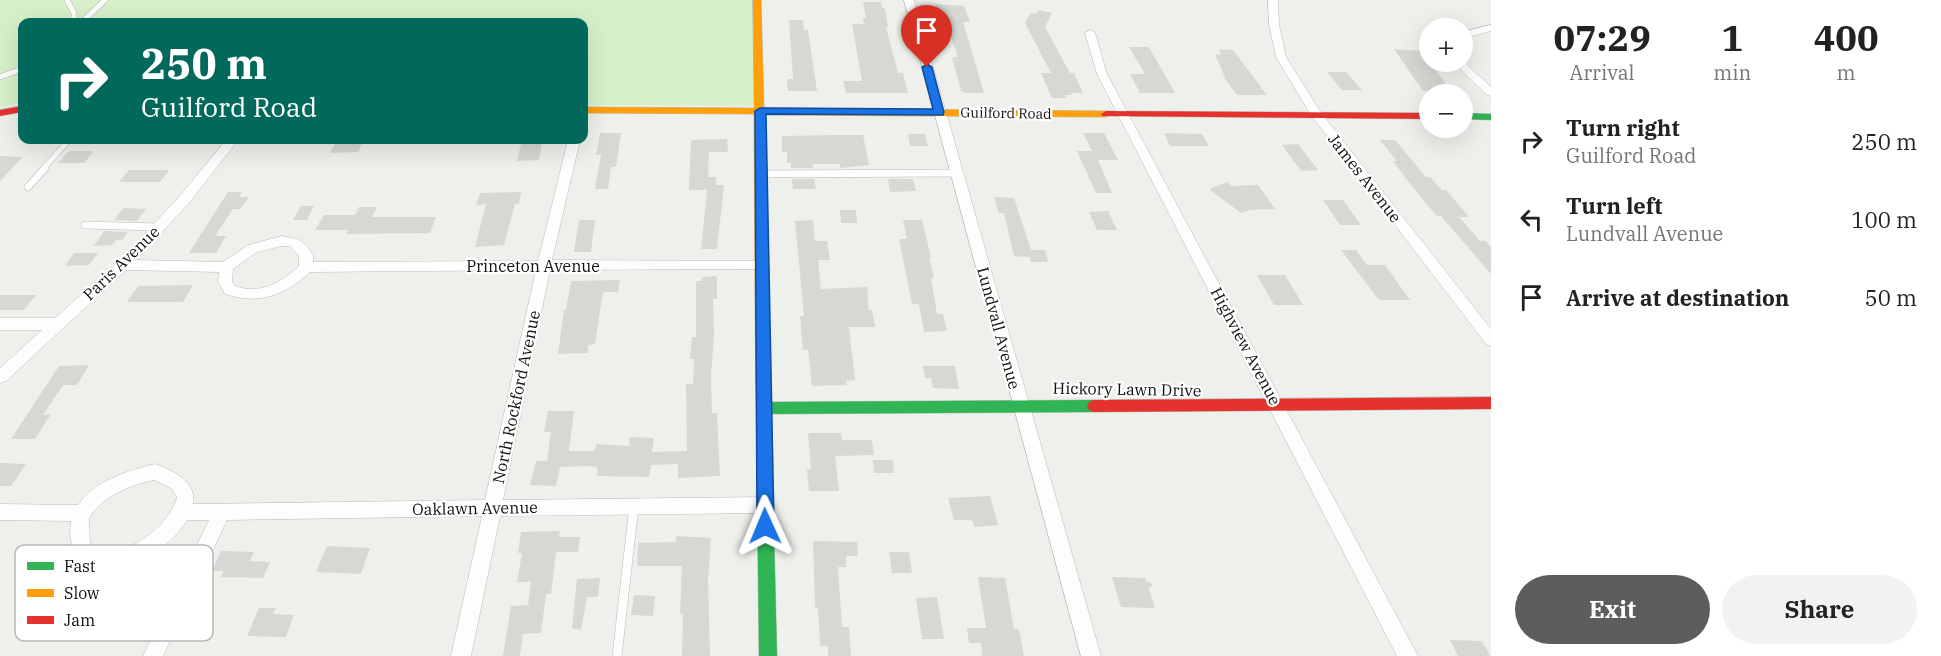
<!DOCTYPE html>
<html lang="en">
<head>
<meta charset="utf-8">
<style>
  body { margin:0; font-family:"IBM Plex Serif",serif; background:#f2f2f2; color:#222; height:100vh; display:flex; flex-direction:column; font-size:22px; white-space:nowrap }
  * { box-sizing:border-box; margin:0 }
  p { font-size:20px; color:#767676 }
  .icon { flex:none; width:33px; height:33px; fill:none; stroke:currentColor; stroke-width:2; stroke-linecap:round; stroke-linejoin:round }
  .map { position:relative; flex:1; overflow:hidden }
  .panel { display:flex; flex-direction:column; background:#fff; width:450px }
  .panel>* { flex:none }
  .banner { position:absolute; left:18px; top:18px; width:570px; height:126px; border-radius:12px; box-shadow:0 6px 24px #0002; background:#00695c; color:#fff; overflow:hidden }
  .controls { position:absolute; left:1419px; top:18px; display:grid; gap:12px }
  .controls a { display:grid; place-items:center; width:54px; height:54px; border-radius:50%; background:#fff; box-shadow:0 6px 24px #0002; font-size:30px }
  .pin { position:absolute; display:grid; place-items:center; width:51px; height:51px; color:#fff; margin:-62px -26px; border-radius:50% 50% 50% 0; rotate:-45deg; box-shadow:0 0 6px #0007 }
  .pin .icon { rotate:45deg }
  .me { position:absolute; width:66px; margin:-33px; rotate:359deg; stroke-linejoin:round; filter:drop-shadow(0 0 4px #0008) }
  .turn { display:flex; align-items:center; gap:21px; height:126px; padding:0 24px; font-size:27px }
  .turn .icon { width:78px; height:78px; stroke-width:2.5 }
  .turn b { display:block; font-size:42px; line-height:51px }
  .eta { display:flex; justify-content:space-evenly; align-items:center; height:102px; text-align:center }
  .eta b { font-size:36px; font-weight:700; line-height:42px }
  .cta { display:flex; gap:12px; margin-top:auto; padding:12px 24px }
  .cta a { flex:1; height:69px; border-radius:36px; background:#5d5e5b; color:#fff; font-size:24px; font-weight:700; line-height:69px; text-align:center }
  .cta a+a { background:#f2f2f2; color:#222 }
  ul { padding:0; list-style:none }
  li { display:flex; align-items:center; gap:18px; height:78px; padding:0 24px }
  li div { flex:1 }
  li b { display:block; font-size:22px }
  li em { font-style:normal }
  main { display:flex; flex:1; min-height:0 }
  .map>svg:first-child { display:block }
  .green { fill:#d7f0c9 }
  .building { fill:#d6d8d4 }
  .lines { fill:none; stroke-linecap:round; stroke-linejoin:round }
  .lane-far2-casing { stroke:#babcb9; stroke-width:6 }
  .lane-far1-casing { stroke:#babcb9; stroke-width:8 }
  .lane-casing { stroke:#babcb9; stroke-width:10 }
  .street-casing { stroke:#babcb9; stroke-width:1 }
  .fast-casing { stroke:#babcb9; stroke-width:1 }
  .slow-casing { stroke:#babcb9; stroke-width:1 }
  .jam-casing { stroke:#babcb9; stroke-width:1 }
  .lane-far2 { stroke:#fcfdfc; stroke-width:5 }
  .lane-far1 { stroke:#fcfdfc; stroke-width:7 }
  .lane { stroke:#fcfdfc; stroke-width:9 }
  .street { fill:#fcfdfc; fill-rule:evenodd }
  .fast { fill:#30b455; fill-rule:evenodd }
  .slow { fill:#ff9f0a; fill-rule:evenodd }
  .jam { fill:#e5322d; fill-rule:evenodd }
  .route { fill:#1a73e8; stroke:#114b97; stroke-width:1.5 }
  .labels { text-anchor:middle; stroke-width:4.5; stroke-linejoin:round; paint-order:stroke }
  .far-street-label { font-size:14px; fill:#0f100e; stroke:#fff }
  .street-label { font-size:16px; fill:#0f100e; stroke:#fff }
  .key { fill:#fff; stroke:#b7b7b7; stroke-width:1.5 }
  .key-label { font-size:16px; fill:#0f100e }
</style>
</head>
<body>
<main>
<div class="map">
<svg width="1491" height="656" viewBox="0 0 1491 656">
  <rect width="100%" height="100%" fill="#edf0eb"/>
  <path class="green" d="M0,0H755L757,106L584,105V22H22V103L0,107Z"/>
  <path class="building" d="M863,2H881L882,8H885L888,27H886L898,73H903L908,93H846L843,81H862L852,24H864L863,18H866Z
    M935,4L964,6L970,22H963L984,93H965L961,91L952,57H958L949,31L945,32Z
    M1038,10L1052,13L1045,27L1070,73H1074L1083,93H1071L1072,95H1065L1066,98H1052L1041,73H1051L1025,23L1031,13L1036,14Z
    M789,20H803L804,30H808L817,91H788L787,79H793Z
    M1129,47H1149L1175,93H1140L1130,74H1145Z
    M1219,49L1233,50L1267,95H1237L1226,80L1215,54L1221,55Z
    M1394,49L1422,51L1451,91H1423Z
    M1327,72H1346L1362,90H1342Z
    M600,133H621L616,167H611L608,189H595L601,155H596Z
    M1083,133H1104L1118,160H1098L1112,193H1096L1077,151H1092Z
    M1164,133L1202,134L1209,146H1170Z
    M908,134H925L928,146H910Z
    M838,135H863L869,165L840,168V164H813V168H791V163H787V152H782V136Z
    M727,139L728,152H709L708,177H716V185H724L717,249H701L707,190H689L691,140Z
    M337,140H364L358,152L330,153Z
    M1380,140H1395L1426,177H1430L1442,190H1446L1469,217H1459L1480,241H1486L1491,248V274L1441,216H1437L1411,185L1393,161H1397Z
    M542,143L539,160L517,161L521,144Z
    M1298,144L1318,170L1301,171L1282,145Z
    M69,151H94L84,163H58Z
    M0,156L23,157L0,181Z
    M129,170H169L160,182H119Z
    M792,179H814L816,189H793Z
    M888,179H913L916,191L890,192Z
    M1227,182L1232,186L1258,185L1275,209L1249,210L1241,213L1209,189Z
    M228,192H242L239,197H249L240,209H233L215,236H226L216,253H189Z
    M521,192L519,204H515L504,245L475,247L486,204L476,205L480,193Z
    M994,197L1014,198L1031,250H1045L1048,262H1031L1030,257L1014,256L1004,213H999Z
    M1323,200H1343L1361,225H1340Z
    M301,206H314L307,220H293Z
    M359,207H377L372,217H436L430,233L346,234L348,230H315L324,215H355Z
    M123,208L146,209L137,221L114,220Z
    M840,210H856L857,223H841Z
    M1108,211L1117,230H1097L1089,212Z
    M579,220H595L591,252H574Z
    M813,220L815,241H827L830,260H818L821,289L867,287L869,310H872L875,327H849L855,380L846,381L847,385L812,386L808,350H803L800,316H804L795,221Z
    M903,220H922L931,257H929L934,278H931L937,314H943L947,331L924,332L919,304H912L899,239H907Z
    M104,231L128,232L122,240H116L112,245L94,246Z
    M1341,250H1356L1367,265H1385L1410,300H1379Z
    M74,253H98L89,265L65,266Z
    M1257,275H1285L1303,305H1274Z
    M717,276V299H713L714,334L711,377L712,413H717L720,476L678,478V464L651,465L649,477L597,476L598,468L592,466L560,467L556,486L530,485L536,461H547L551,432H544L548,411H574L569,451H595L596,444L629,446L630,437L654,438L652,452L687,451L686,384H693L694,359H690L692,337H696V281H702V277Z
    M620,280L618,292H603L595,344L588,345V353L558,354L564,310H566L571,281Z
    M193,285L183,302H127L138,286Z
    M0,295H36L24,310H0Z
    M89,365L77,385H63L43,415L51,414L35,439H11L59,366Z
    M923,366H955L959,389L933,388L931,378H925Z
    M808,433H841L842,440H872L874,455L835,456L839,491H809L807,469H811Z
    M873,460H893L894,473H874Z
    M0,463L26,464L11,486H0Z
    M990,496L998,525L974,527L972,520H954L948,498Z
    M560,531L559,537H580L578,552H556L551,594H546L541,633L523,634L520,656H503L511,606L528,605L531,582H517L522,553H518L521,532Z
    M676,536L711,538L708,580L710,656H682L683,614H680L682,566H637L638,543L676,542Z
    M813,541L857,542L858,556H846V567H838L842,627H849L851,656H828V646H820L818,608L815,607Z
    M327,546L370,548L361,574L316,572Z
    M221,551L254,552L250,561L270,562L263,578L221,577L224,571H212Z
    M889,552H909L912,573H892Z
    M978,577L1005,578L1014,629H1019L1024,656H982L981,643H969L967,628H986Z
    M1112,577L1145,578L1146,581L1153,584L1149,589L1155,608L1121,607Z
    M600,578L598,597H587L581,630L572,628L577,579Z
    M634,595L655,596L653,616L631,615Z
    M937,597L944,639H922L916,598Z
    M259,608H276L273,614L294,615L286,637L247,636Z
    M1450,640L1482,641L1490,656H1458Z"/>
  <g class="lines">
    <defs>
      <path id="lane-far2" d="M67,0L74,13V22
        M82,22L105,0
        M0,77L22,69
        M43,169L69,140"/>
      <path id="lane-far1" d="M761,174L956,173
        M28,187L45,168
        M85,225L159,227"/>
      <path id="lane" d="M617,656L634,506"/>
      <path id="street" d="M904,0H914L1101,656H1081Z
        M1268,0H1278L1279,24L1286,57L1322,114L1491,329V346L1486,344L1311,115L1276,57L1269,24Z
        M1491,25V31L1462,39V32Z
        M1090,30L1095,33L1107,74L1418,656H1397L1097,74L1085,33Z
        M1462,60L1491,87V96L1487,95L1453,62Z
        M226,140H238L189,203L136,260L223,262L248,245L282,236L298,239L306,245L313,255V262L538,261L568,140H580L552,260L765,261L767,264L765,267L760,269L550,270L503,500L765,497L771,499L774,505L771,511L765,513L500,516L471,656H451L482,516L227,520L163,656H143L209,520H187C179,532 170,543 158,550C123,572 63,581 71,521L0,520V504L78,505C94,481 129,470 155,464C173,471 197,481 193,504L485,500L536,270L310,272C285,296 257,305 225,294L218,281L219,272L126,270L6,381L0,383V368L42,330H0V318H55L118,262L179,197ZM282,246H290L299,256V266C281,283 260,295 235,286L232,281L233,269L257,252ZM154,480L171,488L177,497C170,527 118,567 90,543L89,518C103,496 130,485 154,480Z"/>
      <path id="fast" d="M1462,113L1491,114V120L1462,119Z
        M762,303L769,308L771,402L1094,400L1099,402L1101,406L1099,410L1094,412L771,414L777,656H759L755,308Z"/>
      <path id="slow" d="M753,0H761L764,108L1106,111L1111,114L1106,117L764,115L769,308L762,313L757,311L755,308L754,114L584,113V107L754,108Z"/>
      <path id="jam" d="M22,106V112L0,116V110Z
        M1106,111L1430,113V119L1102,116L1101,114Z
        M1491,397V409L1094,412L1089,410L1087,406L1089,402L1094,400Z"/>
    </defs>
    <use href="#lane-far2" class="lane-far2-casing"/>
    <use href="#lane-far1" class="lane-far1-casing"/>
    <use href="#lane" class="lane-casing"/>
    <use href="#street" class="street-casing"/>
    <use href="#fast" class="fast-casing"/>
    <use href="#slow" class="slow-casing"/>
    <use href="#jam" class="jam-casing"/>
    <use href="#lane-far2" class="lane-far2"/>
    <use href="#lane-far1" class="lane-far1"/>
    <use href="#lane" class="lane"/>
    <use href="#street" class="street"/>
    <use href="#fast" class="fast"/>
    <use href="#slow" class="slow"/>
    <use href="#jam" class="jam"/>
  </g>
  <path class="route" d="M927,64L932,67L944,112L943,115L766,114L774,526L771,532L765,534L759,532L757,526L755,111L760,108L933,109L922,67Z"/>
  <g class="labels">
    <g class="far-street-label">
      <text transform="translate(1006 113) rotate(1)" y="5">Guilford Road</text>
    </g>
    <g class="street-label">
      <text transform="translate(1365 178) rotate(52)" y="6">James Avenue</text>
      <text transform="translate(121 263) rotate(-44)" y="6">Paris Avenue</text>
      <text x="533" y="272">Princeton Avenue</text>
      <text transform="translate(999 328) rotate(75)" y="6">Lundvall Avenue</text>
      <text transform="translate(1246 346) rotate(62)" y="6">Highview Avenue</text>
      <text transform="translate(1127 389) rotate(1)" y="6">Hickory Lawn Drive</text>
      <text transform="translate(516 397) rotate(-78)" y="6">North Rockford Avenue</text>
      <text transform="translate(475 508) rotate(-1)" y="6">Oaklawn Avenue</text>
    </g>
  </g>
  <rect x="15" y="545" width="198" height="96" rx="9" class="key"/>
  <rect x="27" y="562" width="27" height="8" fill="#30b455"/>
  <rect x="27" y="589" width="27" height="8" fill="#ff9f0a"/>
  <rect x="27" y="616" width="27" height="8" fill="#e5322d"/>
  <g class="key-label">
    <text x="64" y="572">Fast</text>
    <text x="64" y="599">Slow</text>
    <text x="64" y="626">Jam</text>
  </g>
</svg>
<div class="controls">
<a>+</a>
<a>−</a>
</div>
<div class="pin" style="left:927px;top:67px;background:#d93025"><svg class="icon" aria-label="arrive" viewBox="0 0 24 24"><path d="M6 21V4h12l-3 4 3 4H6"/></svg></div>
<svg class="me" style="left:765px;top:526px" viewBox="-20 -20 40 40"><path d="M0-17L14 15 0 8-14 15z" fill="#1a73e8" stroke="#fff" stroke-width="4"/></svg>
<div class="banner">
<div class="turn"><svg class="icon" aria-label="right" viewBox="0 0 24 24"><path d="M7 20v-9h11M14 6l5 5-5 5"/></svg><div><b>250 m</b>Guilford Road</div></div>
</div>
</div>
<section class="panel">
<div class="eta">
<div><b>07:29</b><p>Arrival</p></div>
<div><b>1</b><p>min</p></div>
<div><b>400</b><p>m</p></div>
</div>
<ul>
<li><svg class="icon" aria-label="right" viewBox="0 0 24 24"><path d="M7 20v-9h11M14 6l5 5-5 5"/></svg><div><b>Turn right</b><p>Guilford Road</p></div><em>250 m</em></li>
<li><svg class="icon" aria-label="left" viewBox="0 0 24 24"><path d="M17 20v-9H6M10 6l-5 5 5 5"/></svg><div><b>Turn left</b><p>Lundvall Avenue</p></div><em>100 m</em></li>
<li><svg class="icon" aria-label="arrive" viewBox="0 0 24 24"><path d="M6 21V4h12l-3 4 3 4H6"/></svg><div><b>Arrive at destination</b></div><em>50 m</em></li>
</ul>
<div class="cta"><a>Exit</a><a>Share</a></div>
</section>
</main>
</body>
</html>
